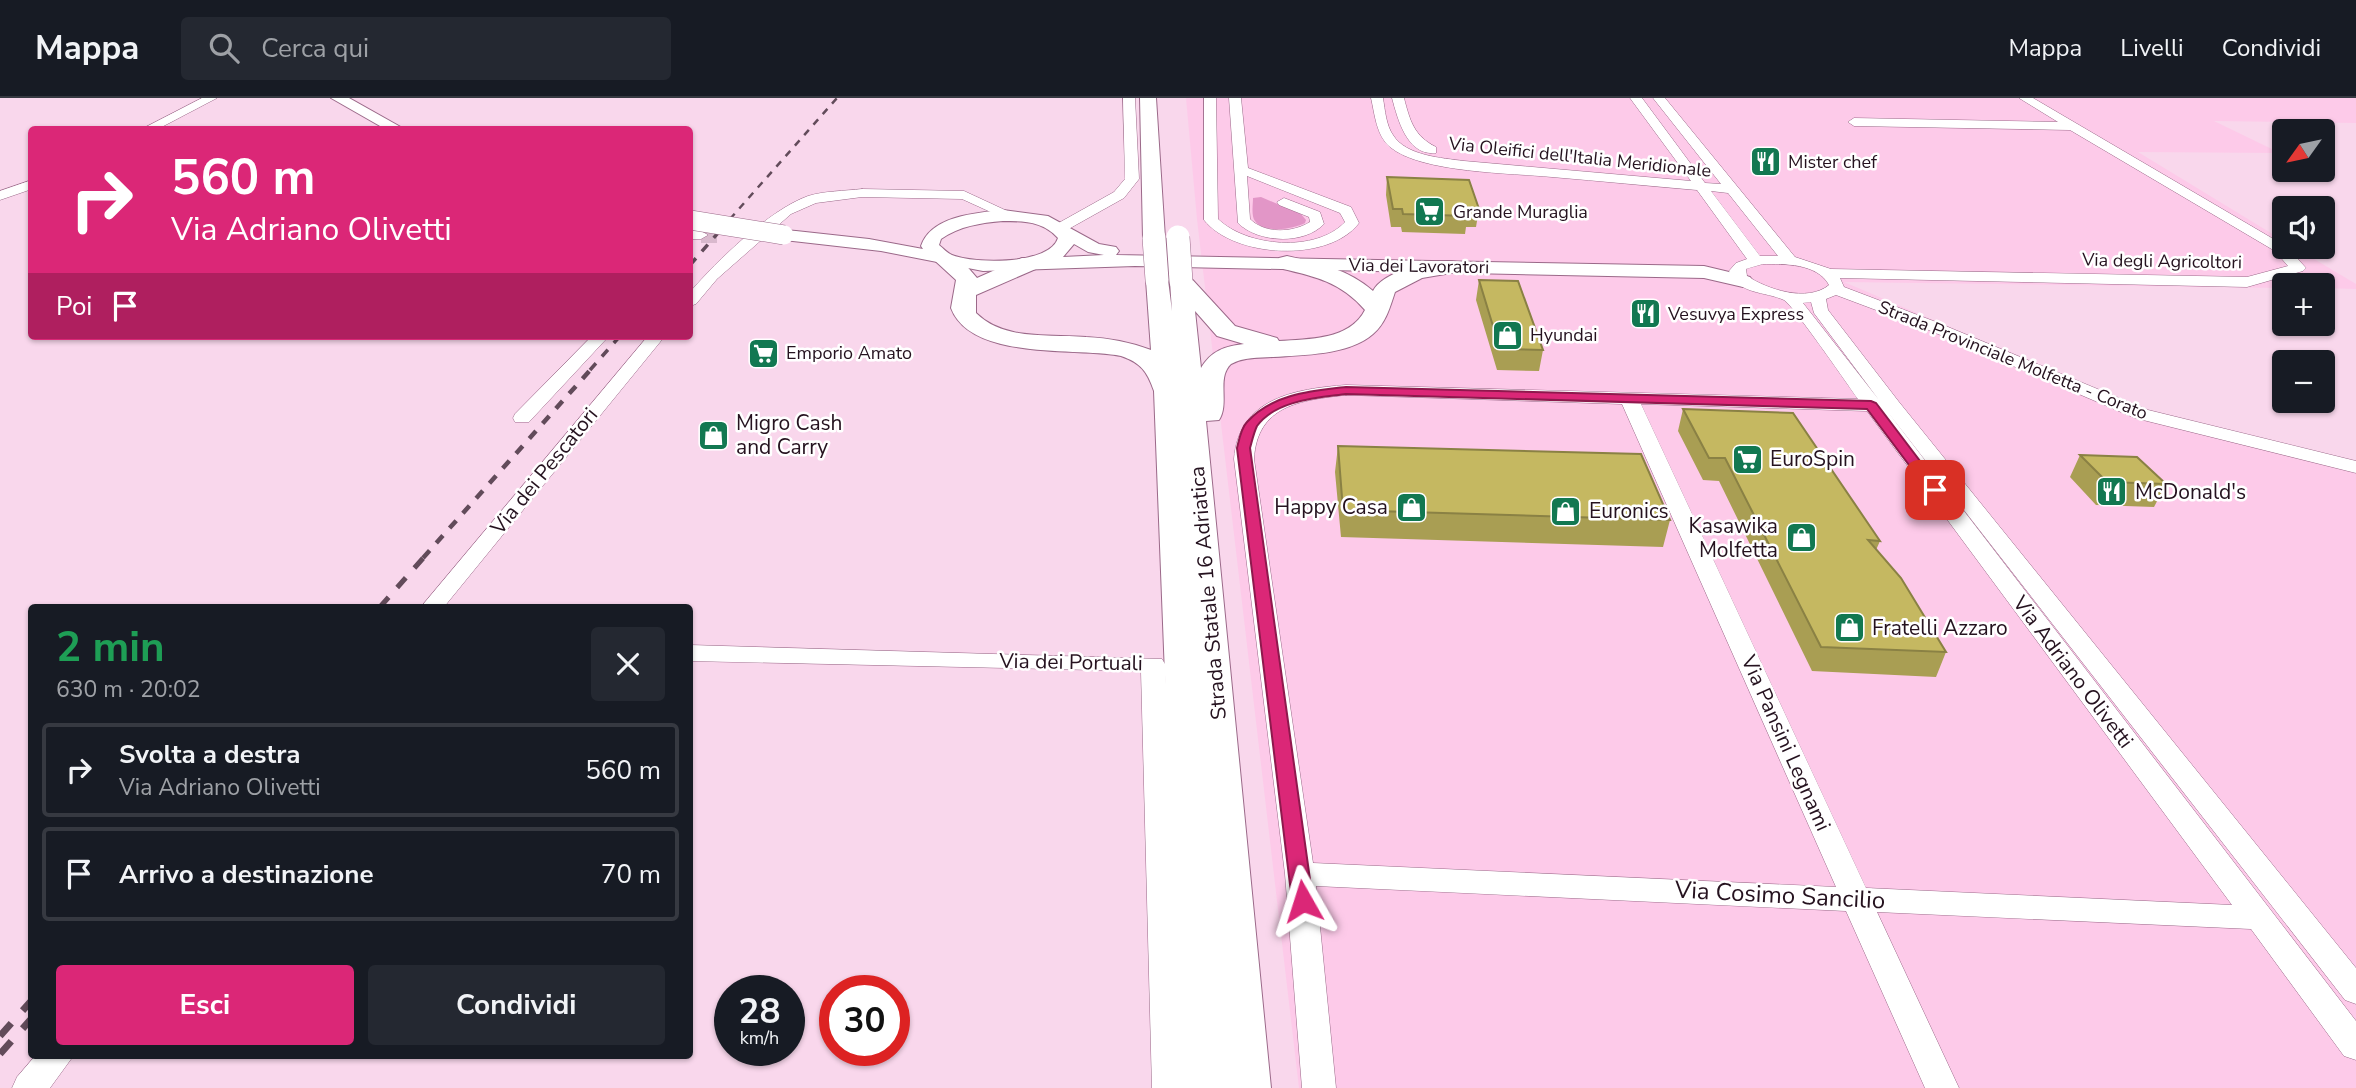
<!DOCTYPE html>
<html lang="it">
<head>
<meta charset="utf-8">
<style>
  body { margin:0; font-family:"Nunito Sans",sans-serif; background:#242831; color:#f1f3f6; height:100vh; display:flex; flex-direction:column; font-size:26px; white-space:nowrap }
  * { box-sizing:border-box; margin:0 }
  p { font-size:23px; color:#9ea1a6 }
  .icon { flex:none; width:38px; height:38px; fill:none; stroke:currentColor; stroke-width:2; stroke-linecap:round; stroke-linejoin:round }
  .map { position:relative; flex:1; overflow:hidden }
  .drawer { position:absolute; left:28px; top:506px; width:665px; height:455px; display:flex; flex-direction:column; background:#171b24; border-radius:7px; box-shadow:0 2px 5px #0004 }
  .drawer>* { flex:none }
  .banner { position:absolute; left:28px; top:28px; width:665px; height:214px; border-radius:7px; box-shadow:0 2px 5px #0004; background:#db2777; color:#fff; overflow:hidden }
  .needle { width:46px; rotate:237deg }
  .tools { position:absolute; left:2272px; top:21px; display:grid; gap:14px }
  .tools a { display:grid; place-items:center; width:63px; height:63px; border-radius:7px; background:#171b24; box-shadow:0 2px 5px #0004; font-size:35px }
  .speed { position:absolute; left:714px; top:877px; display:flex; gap:14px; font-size:35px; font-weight:700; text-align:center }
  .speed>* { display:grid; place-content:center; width:91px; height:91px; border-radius:50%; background:#171b24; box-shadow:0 2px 5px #0004; line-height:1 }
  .speed small { font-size:18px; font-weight:400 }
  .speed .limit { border:10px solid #d22; background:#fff; color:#111 }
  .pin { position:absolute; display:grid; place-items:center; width:60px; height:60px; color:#fff; margin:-30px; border-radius:14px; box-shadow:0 4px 10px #0006 }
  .me { position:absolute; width:77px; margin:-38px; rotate:354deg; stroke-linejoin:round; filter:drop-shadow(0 0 5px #0008) }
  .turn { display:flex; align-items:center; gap:24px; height:147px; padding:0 28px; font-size:32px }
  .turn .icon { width:91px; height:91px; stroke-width:2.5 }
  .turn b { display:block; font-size:49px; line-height:60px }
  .then { display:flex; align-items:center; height:66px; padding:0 28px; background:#0003; gap:14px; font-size:26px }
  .round { display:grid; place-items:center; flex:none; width:74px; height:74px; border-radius:7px; background:#242831 }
  .overview { display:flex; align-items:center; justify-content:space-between; height:119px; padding:0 28px }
  h1 { font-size:42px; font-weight:700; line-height:52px; color:#1e9e55 }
  .button { display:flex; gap:14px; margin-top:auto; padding:14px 28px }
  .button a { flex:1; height:80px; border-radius:7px; background:#db2777; color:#fff; font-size:28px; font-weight:700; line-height:80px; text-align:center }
  .button a+a { background:#242831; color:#f1f3f6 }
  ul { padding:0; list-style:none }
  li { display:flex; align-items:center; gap:21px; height:94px; margin:0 14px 10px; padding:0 14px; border:4px solid #363941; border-radius:7px }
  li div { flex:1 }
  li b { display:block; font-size:26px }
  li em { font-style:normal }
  header { display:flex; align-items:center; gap:42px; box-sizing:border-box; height:98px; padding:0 35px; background:#171b24; border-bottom:2px solid #363941 }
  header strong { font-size:33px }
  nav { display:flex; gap:38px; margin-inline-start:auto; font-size:24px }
  .search { width:490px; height:63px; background:#242831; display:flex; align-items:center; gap:18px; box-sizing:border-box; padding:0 24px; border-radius:7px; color:#9ea1a6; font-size:26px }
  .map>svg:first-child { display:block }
  .built { fill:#fdcae9 }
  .forest { fill:#e296c7 }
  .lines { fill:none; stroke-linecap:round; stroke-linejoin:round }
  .minor-tunnel { stroke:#d9b9cd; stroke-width:16; stroke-dasharray:16 8; stroke-linecap:butt }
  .minor-casing { stroke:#9b6989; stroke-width:1 }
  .major-casing { stroke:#9b6989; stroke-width:2 }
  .highway-casing { stroke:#9b6989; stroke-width:2 }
  .minor { fill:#fff; fill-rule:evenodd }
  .major { fill:#fff; fill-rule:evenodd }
  .highway { fill:#fff; fill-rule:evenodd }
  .rail-far4 { stroke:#624b5a; stroke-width:2.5; stroke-dasharray:7 7; stroke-linecap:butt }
  .rail-far3 { stroke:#624b5a; stroke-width:3.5; stroke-dasharray:9 9; stroke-linecap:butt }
  .rail-far2 { stroke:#624b5a; stroke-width:4.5; stroke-dasharray:10 10; stroke-linecap:butt }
  .rail-far1 { stroke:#624b5a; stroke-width:5; stroke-dasharray:13 13; stroke-linecap:butt }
  .rail { stroke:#624b5a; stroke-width:7; stroke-dasharray:17 17; stroke-linecap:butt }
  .major-bridge-casing { stroke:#9b6989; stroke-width:20; stroke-linecap:butt }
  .highway-bridge-casing { stroke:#9b6989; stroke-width:24; stroke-linecap:butt }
  .major-bridge { stroke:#fff; stroke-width:19 }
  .highway-bridge { stroke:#fff; stroke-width:23 }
  .wall { fill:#a99e53 }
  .building { fill:#c5b861; stroke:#8a8144; stroke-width:2 }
  .route { fill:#db2777; stroke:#8e194d; stroke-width:2 }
  .labels { text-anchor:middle; stroke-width:5; stroke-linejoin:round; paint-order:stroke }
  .far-street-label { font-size:18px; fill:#25121f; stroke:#fff }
  .far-poi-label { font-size:18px; fill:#25121f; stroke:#fff; text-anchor:start }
  .poi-label { font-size:21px; fill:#25121f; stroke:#fff; text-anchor:start }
  .street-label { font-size:21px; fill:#25121f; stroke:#fff }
  .near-street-label { font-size:24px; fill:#25121f; stroke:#fff }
</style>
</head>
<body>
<header>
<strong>Mappa</strong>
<div class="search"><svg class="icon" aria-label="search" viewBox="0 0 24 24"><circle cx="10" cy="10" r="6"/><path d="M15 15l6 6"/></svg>Cerca qui</div>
<nav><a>Mappa</a><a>Livelli</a><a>Condividi</a></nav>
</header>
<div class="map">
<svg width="2356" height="990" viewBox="0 0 2356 990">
  <rect width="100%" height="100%" fill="#f9d7ec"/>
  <path class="built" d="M1186,0H2356V25L2214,23L2280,55L2138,54L2284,143V149H2294L2356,186V191L2322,190V187H2284V190L1844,184L2140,310L2356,364V990H1299L1197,121Z"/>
  <path class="forest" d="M1261,99L1301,116L1306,122L1305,125C1294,131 1264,136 1255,123C1251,118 1253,106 1253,100Z"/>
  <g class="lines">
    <path class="minor-tunnel" d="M701,137H723"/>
    <defs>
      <path id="minor" d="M202,0H217L156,32H140Z
        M1123,0H1135L1139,81L1124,100L1065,133H1055V127L1114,94L1125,81Z
        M1204,0H1216L1218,121C1247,149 1316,155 1345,124L1340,115L1247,78L1250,121C1265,136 1292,135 1310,124L1309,119L1279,107L1277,104L1284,100L1320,114L1324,126C1304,147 1258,145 1238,125L1229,0H1241L1248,70L1351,109L1359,125C1329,165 1234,160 1204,122Z
        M1371,0H1383C1385,12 1386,27 1393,37C1406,58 1442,60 1464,63L1691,83L1630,0H1642L1705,85L1721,86L1653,0H1665L1795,159L1831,171L2247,179L2288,168L2275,153L2070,32L1854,28L1848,24L1854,20L2058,24L2019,0H2033L2287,149L2306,170L2303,173L2247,189L1840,180L1844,189L1936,224L2148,312L2356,363V375L2135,320L1924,230L1836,197L1826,201L1828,212L1899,304L2356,870V906L2345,902L1887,313L2356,923V962L2344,958L2251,831L1877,814L1959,990H1925L1846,813L1316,788L1336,990H1302L1285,776L1234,361C1239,300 1295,291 1346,287L1858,301C1848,287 1793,207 1784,202C1764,193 1739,197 1729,173L1736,165L1747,161L1697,92C1649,88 1601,83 1552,79C1512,75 1421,75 1390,49C1376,37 1375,17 1371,0ZM1711,93L1728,95L1778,158H1760ZM1763,166C1784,166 1817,165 1829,187C1807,205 1767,191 1747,178L1746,171ZM1811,204L1814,215L1879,302L1803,205ZM1346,297L1622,306L1836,789L1313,765L1254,361C1257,307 1301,302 1346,297ZM1641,306L1867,313L2232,807L1866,790Z
        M1392,0H1404C1410,23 1414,38 1436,49V55C1407,58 1398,22 1392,0Z
        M32,82V91L0,102V93Z
        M862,91L964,93L1018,118L1016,121H1006L962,101L862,99L816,105L791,116L717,181L696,206L690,208V194C717,163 769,112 808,98C824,93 845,93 862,91Z
        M690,133H701L708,137L701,141H690Z
        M592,238H609L529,324H515L513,320L515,316Z
        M648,238H665L444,509H421Z
        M690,547L1162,561L1165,566L1186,990H1152L1141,573L690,563Z
        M36,957H74L50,990H12L17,979Z"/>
      <path id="major" d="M331,0H349L406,32H387Z
        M1003,112L1048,118L1099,146L1116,149L1119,153L1116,157L1704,168L1750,179L1753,183L1743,189L1704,180L1135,168L983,173L881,153L784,142L775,137L784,132L796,133L869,141L923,151L921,148C931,118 975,115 1003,112ZM1003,123C1023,123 1043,123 1058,140C1050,167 974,166 952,157C947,155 943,150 939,147L941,141C960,128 980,125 1003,123ZM1074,146L1088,154L1104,157L1063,159Z"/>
      <path id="highway" d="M1140,0H1156L1165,140L1161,144H1147L1143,140Z
        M943,153L964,165L977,180L1022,160H1038L1041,165L1038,170L976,197V215C1004,243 1050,236 1086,239C1109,240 1130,244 1151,252L1146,182L1149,177H1165L1168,182L1172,213L1170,183L1173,178H1189L1235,228L1277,240L1279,243C1309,241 1350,242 1365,212C1341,184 1314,178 1279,170L1276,165L1279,160L1287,158C1318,165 1348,171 1373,193C1383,173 1436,159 1457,164L1460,169L1457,174L1422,180L1395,194C1390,209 1386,225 1373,236C1349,257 1304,257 1273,259C1259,260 1244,259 1231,266C1216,280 1230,305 1219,322L1206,323L1271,990H1181L1154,293C1147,273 1141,265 1121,258C1075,249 971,263 951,210L956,182L932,160L935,155ZM1195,213L1217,238L1244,246C1225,248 1211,253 1201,270Z"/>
    </defs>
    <use href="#minor" class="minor-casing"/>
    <use href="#major" class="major-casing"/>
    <use href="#highway" class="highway-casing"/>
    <use href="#minor" class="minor"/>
    <use href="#major" class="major"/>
    <use href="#highway" class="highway"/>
    <path class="rail-far4" d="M730,121L837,0"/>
    <path class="rail-far3" d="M690,167L732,119
      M590,272L620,238"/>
    <path class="rail-far2" d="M423,460L592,270"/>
    <path class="rail-far1" d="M380,509L425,458"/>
    <path class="rail" d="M0,938L32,902
      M0,956L32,920"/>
    <defs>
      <path id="major-bridge" d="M690,122L784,137"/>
      <path id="highway-bridge" d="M1178,139L1181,183
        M1154,140L1157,182"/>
    </defs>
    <use href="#major-bridge" class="major-bridge-casing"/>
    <use href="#highway-bridge" class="highway-bridge-casing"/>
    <use href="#major-bridge" class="major-bridge"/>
    <use href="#highway-bridge" class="highway-bridge"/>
  </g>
  <path class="wall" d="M1387,79L1479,111L1476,129H1466L1465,136L1402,134L1401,129H1391L1386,97Z
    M1479,182L1543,252L1539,273L1497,272L1476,202Z
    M1683,311L1880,443L1876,452L1946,554L1936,579L1812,573L1719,383L1703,382L1678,333Z
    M1338,348L1670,422L1663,449L1341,439L1335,374Z
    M2080,357L2166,386L2154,409L2096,407L2070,379Z"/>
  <path class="building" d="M1387,79L1469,82L1479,111H1465L1467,118L1403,116L1402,111H1393Z
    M1479,182L1518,183L1543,252L1500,251Z
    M1683,311L1793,315L1880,443L1868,442L1901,480L1946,554L1821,549L1725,360H1709Z
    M1338,348L1641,356L1670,422L1343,412Z
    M2080,357L2137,359L2166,386L2107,384Z"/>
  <path class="route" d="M1346,289L1871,303L1876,305L1942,392L1935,396L1930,395L1867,311L1346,296C1317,300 1276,302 1257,328C1254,334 1252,343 1250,350L1313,803L1310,808L1303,811L1295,808L1292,803L1237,350C1239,342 1241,330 1247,324C1272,296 1311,293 1346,289Z"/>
  <defs>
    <symbol id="restaurant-square" viewBox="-11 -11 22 22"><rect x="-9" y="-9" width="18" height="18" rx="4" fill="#127851" stroke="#fff"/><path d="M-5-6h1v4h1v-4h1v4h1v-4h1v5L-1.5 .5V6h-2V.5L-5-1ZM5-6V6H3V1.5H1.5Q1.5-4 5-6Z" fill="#fff"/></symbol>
    <symbol id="supermarket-square" viewBox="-11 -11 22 22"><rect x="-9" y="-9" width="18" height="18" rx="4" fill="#127851" stroke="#fff"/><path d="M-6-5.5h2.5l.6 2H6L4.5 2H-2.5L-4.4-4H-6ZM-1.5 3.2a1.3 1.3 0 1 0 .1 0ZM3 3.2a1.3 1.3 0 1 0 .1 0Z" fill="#fff"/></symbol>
    <symbol id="shop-square" viewBox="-11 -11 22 22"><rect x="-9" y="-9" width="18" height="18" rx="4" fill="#127851" stroke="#fff"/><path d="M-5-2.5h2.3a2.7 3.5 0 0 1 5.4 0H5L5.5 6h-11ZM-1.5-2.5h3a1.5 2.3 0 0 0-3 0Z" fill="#fff"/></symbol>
  </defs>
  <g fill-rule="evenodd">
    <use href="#restaurant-square" x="1748" y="46" width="35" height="35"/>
    <use href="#supermarket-square" x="1412" y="96" width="35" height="35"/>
    <use href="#restaurant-square" x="1628" y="198" width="35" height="35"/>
    <use href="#shop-square" x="1490" y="220" width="35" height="35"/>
    <use href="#supermarket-square" x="746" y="238" width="35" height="35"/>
    <use href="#shop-square" x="696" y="320" width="35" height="35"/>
    <use href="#supermarket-square" x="1730" y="344" width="35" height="35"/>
    <use href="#restaurant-square" x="2094" y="376" width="35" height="35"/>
    <use href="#shop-square" x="1394" y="392" width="35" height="35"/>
    <use href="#shop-square" x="1548" y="396" width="35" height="35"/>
    <use href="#shop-square" x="1784" y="422" width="35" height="35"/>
    <use href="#shop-square" x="1832" y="512" width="35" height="35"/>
  </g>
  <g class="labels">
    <g class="far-street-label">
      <text transform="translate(1580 59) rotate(6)" y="6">Via Oleifici dell'Italia Meridionale</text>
      <text transform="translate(2162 163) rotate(1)" y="6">Via degli Agricoltori</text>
      <text transform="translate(1419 168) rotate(1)" y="6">Via dei Lavoratori</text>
      <text transform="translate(2013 262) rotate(22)" y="6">Strada Provinciale Molfetta - Corato</text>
    </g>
    <g class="far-poi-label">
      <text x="1788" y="70">Mister chef</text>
      <text x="1453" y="120">Grande Muraglia</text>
      <text x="1668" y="222">Vesuvya Express</text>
      <text x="1530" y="243">Hyundai</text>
      <text x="786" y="261">Emporio Amato</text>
    </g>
    <g class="poi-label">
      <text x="736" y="332">Migro Cash<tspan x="736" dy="24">and Carry</tspan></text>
      <text x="1770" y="368">EuroSpin</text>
      <text x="2135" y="401">McDonald's</text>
      <text x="1388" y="416" text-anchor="end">Happy Casa</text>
      <text x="1589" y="420">Euronics</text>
      <text x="1778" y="435" text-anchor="end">Kasawika<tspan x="1778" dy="24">Molfetta</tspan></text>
      <text x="1872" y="537">Fratelli Azzaro</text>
    </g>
    <g class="street-label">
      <text transform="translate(544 373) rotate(-51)" y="7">Via dei Pescatori</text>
      <text transform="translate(1208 495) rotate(-95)" y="7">Strada Statale 16 Adriatica</text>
      <text transform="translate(1071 564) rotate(1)" y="7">Via dei Portuali</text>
      <text transform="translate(2073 574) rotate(53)" y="7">Via Adriano Olivetti</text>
      <text transform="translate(1786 645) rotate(66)" y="7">Via Pansini Legnami</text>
    </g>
    <g class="near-street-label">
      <text transform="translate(1780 797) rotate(3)" y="8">Via Cosimo Sancilio</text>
    </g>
  </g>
</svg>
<div class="tools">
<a><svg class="needle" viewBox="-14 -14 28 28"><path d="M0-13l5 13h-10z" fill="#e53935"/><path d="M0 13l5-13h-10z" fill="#9ea1a6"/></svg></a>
<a><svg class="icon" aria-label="sound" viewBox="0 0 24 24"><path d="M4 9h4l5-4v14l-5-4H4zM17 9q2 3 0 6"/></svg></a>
<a>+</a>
<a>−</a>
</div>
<div class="speed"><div>28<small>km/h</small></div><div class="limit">30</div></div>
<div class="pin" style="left:1935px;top:392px;background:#d93025"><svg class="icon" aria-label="arrive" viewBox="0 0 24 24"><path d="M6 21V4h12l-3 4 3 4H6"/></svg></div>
<svg class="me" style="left:1303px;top:803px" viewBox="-20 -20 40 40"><path d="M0-17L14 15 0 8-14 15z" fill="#db2777" stroke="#fff" stroke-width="4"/></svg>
<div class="banner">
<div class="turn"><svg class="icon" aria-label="right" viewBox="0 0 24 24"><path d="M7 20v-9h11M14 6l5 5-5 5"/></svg><div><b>560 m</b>Via Adriano Olivetti</div></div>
<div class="then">Poi<svg class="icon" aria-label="arrive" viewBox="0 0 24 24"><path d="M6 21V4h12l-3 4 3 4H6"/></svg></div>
</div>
<section class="drawer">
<div class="overview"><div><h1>2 min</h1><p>630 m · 20:02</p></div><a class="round"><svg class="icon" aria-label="close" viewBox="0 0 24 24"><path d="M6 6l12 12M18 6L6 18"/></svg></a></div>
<ul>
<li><svg class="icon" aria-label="right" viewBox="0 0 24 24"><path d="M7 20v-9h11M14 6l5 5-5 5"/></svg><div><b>Svolta a destra</b><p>Via Adriano Olivetti</p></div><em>560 m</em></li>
<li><svg class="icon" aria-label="arrive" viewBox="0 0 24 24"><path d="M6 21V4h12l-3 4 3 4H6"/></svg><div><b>Arrivo a destinazione</b></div><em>70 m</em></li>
</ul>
<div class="button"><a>Esci</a><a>Condividi</a></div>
</section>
</div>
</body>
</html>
